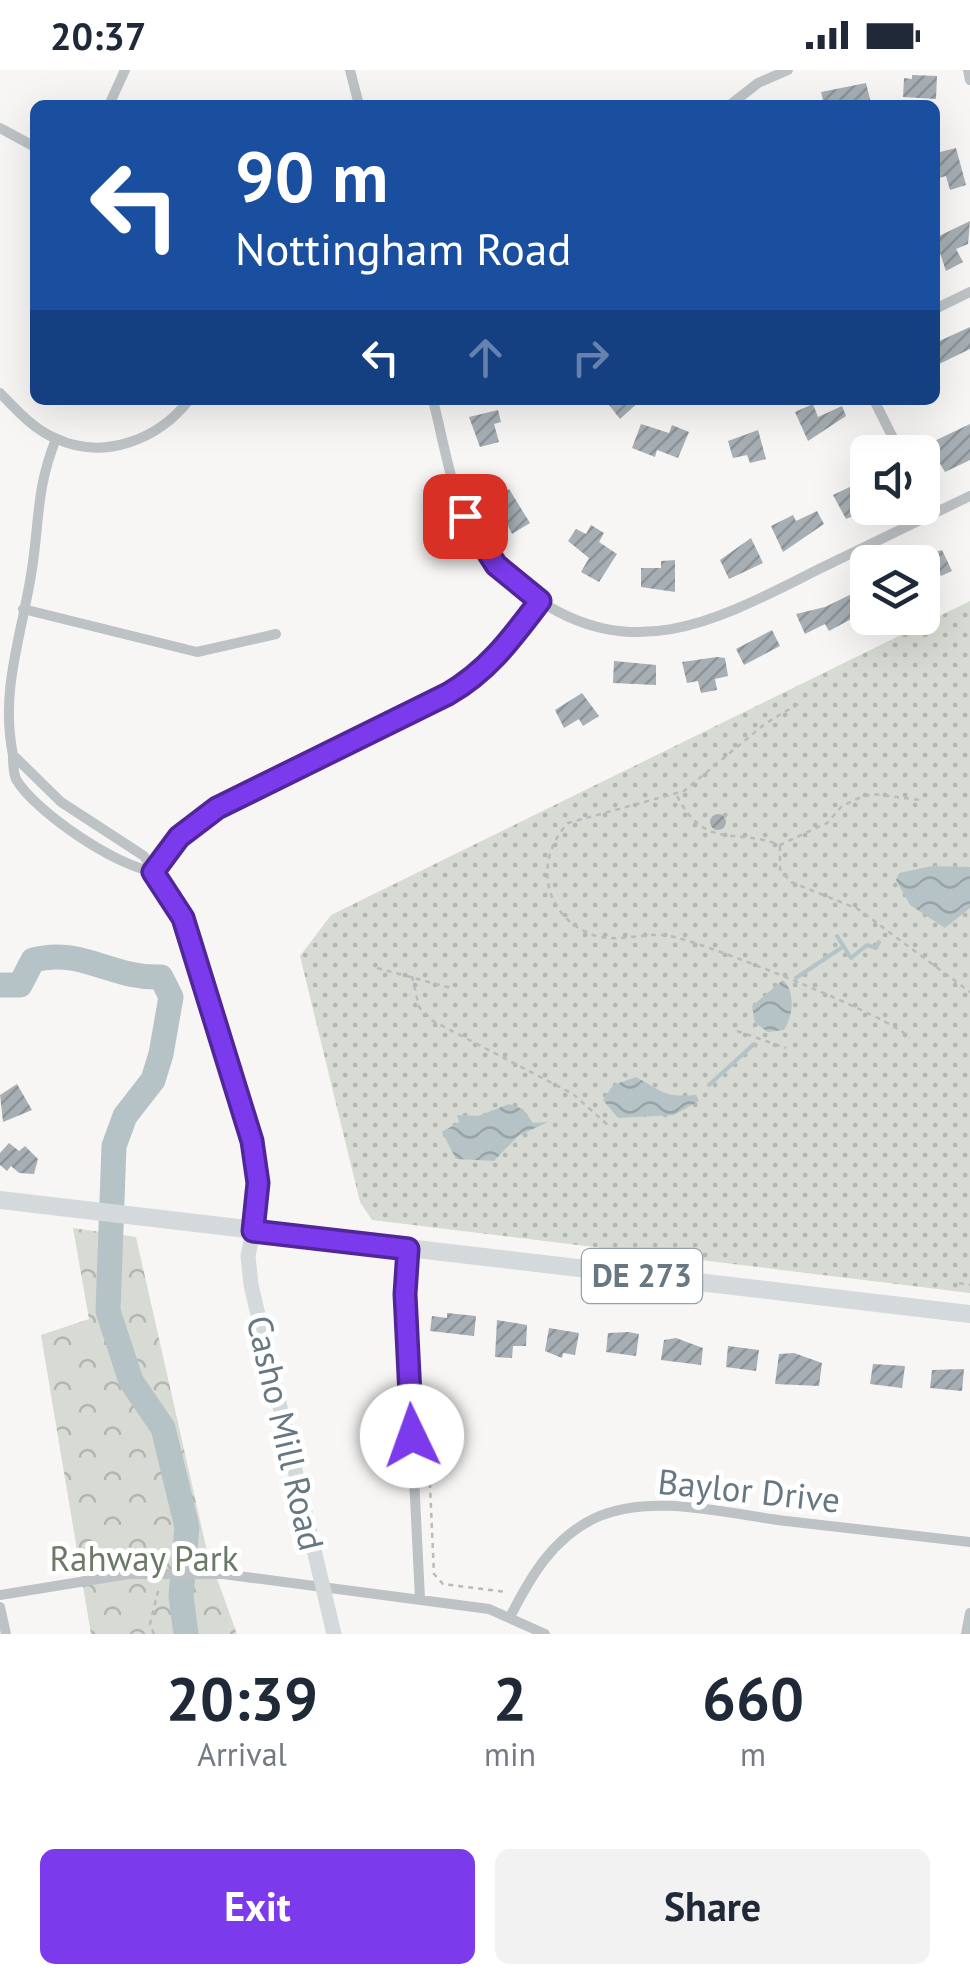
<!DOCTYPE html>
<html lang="en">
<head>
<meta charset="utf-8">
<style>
  body { margin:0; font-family:"PT Sans",sans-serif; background:#f2f2f3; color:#1f2937; height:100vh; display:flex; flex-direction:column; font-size:38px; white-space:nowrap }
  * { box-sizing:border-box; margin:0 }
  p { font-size:32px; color:#747a83 }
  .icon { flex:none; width:55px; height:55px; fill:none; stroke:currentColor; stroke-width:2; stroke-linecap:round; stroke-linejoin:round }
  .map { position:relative; height:1564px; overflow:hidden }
  .side { display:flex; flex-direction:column; background:#fff; flex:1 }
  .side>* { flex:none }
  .top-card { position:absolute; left:30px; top:30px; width:910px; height:305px; border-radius:15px; box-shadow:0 10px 40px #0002; background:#1a4fa0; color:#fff; overflow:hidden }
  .controls { position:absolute; left:850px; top:365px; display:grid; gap:20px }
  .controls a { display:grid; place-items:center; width:90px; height:90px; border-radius:15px; background:#fff; box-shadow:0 10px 40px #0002; font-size:50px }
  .pin { position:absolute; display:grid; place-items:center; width:85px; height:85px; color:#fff; margin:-42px; border-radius:20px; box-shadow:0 5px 15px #0006 }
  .me { position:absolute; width:110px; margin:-55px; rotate:357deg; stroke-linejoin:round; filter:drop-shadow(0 0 8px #0008) }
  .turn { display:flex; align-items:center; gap:35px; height:210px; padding:0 40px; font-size:45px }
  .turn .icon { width:130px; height:130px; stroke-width:2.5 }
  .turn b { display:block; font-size:70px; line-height:85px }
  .lanes { display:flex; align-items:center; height:95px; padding:0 40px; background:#0003; justify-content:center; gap:50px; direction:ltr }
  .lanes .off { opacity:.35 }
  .eta { display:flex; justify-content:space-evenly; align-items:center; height:170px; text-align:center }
  .eta b { font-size:60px; font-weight:700; line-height:70px }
  .button { display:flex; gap:20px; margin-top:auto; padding:20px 40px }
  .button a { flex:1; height:115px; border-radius:15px; background:#7c3aed; color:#fff; font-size:40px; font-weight:700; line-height:115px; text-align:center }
  .button a+a { background:#f2f2f3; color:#1f2937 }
  .status { display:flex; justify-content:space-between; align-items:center; height:70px; padding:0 50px; background:#fff; direction:ltr }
  .status svg { height:28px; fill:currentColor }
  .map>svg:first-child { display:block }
  .grass { fill:url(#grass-dots) }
  .park { fill:url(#park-crowns) }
  .water { fill:url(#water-waves) }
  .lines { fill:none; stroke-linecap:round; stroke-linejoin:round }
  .stream { stroke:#b6c3c6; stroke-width:4 }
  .river { stroke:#b6c3c6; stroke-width:25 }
  .building { fill:url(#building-hatch) }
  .path { stroke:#b8bbbd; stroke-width:2.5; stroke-dasharray:5 5; stroke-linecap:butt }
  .street { stroke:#bdc2c5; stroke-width:10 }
  .secondary { stroke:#d4d9dc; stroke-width:15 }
  .primary { stroke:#d4d9dc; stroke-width:18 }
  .route-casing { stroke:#51269a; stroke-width:25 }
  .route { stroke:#7c3aed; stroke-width:18 }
  .labels { text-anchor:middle; stroke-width:10; stroke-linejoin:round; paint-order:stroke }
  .shield { fill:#fff; stroke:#95a0a8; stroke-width:2.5 }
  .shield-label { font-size:32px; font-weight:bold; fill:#677883 }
  .street-label { font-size:35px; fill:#677883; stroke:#fff }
  .park-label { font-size:35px; fill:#6b7a66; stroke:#fff }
</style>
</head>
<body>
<div class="status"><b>20:37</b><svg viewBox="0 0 49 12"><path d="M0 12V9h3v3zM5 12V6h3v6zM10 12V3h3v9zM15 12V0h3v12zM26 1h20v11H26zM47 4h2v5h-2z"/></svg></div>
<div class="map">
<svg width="970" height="1564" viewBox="0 0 970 1564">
  <defs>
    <pattern id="grass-dots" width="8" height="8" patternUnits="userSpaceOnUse" patternTransform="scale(2.5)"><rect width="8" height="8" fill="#d7dbd3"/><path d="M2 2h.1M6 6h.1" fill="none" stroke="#b2b6b1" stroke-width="1.8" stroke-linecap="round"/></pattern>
    <pattern id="park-crowns" width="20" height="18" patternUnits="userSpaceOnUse" patternTransform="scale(2.5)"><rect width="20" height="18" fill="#d7dbd3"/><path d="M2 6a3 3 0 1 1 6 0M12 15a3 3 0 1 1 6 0" fill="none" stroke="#b2b6b1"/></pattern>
    <pattern id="water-waves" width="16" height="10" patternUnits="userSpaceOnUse" patternTransform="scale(2.5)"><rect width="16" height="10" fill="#b6c3c6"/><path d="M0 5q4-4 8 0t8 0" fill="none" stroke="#98a3a6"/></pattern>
    <pattern id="building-hatch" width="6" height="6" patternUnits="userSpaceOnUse" patternTransform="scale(2.5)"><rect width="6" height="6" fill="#a7afb4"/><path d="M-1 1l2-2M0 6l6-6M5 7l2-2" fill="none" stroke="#8c9398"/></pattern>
  </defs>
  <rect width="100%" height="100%" fill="#f7f6f4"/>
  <path class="grass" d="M970,531V1223L372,1150L360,1132L300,886L331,845Z"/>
  <path class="park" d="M73,1158L136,1167L207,1481L237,1564H91L41,1265L89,1249Z"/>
  <path class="water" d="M932,796L970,797V838L945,858L910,835L896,810L899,803Z
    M783,910C796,922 793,946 784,960L768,962L755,953L752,936Z
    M636,1007C663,1021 663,1028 696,1025L699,1031L674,1045L618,1048L603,1030L613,1015Z
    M509,1034L523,1039L533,1053L548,1052L518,1066L494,1091L456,1089L442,1062L459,1052L457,1045L478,1046Z"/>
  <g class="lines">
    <path class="stream" d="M837,866L851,888L867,875L876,878L879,872
      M796,908L841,878
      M709,1015L754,974"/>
    <path class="river" d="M0,915H20L33,890C81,877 112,909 161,907L171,927L161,984L153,1010L125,1046L114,1076L108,1241L131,1311L163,1358L187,1457L181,1526L186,1564"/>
  </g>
  <path class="building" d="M912,5L937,6L936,29L903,27L904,8L912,9Z
    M866,13L871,33L824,35L821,22Z
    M956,78L966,115L950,120L946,106L935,109L936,83Z
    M970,151L968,174L956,179L963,192L946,201L935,168Z
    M970,257V279L935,296V273Z
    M605,330H641L620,349Z
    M813,334L818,347L842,336L846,346L808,371L795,342Z
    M498,340L501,352L494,354L499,372L480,377L469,347Z
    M641,354L669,363L672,355L689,362L678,388L657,380L655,387L632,378Z
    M970,354V390L945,402L928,374Z
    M758,360L766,389L750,393L747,385L733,388L728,371Z
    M860,403L868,407V430L859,434L863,442L846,449L833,425L854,415L850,407Z
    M509,419L530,453L512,464L494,428Z
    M817,441L824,454L783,482L771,456L793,445L796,451Z
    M591,455L604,463L599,472L617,484L599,512L581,502L589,488L568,471L576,459L586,464Z
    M751,468L763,493L729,509L720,490Z
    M942,480L952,501L941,506L937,500L922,507V486Z
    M675,490V522L641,517V498H661V491Z
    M868,516V540L829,561L825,554L805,564L796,544L825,537Z
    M772,560L780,576L744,595L736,579Z
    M717,587L725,588L728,606L715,609L717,620L701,623L698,611L687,613L682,592Z
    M614,591L656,595V615L613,613Z
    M582,623L599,646L583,656L579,649L564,658L555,640Z
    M710 752a8 8 0 1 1 16 0a8 8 0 1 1-16 0Z
    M17,1014L32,1040L3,1052L0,1025Z
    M9,1073L19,1081L25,1076L38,1089L34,1104L19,1103L11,1096L7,1101L0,1095V1083Z
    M447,1243L476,1246L474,1266L430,1261L432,1246L447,1248Z
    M497,1250L527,1255L526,1276H513L512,1288L495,1287Z
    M549,1258L579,1263L575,1285L563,1283L562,1288L545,1281Z
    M628,1262L639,1264L636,1286L606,1282L608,1263Z
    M676,1268L703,1278L701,1295L661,1290L664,1270Z
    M728,1276L759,1280L756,1301L726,1297Z
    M794,1283L822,1293L819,1316L775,1314L779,1284Z
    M873,1294L905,1296L902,1318L870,1314Z
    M964,1299L962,1321L930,1318L932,1300Z"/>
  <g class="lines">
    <path class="path" d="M798,634L766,653L684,721L568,753C535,788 542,841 586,862C614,876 642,861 670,866C704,872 892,947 910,968
      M677,726C706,781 732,757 780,775L827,753L842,736L859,728L873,724L920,730
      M780,776V799L791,812L858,839L970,922
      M377,898L451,918
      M412,906L419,937L433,951L573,1024L610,1057
      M737,961L786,978
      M959,1213L970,1215
      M422,1325L426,1328L434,1504L443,1514L506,1522
      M154,1564L150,1554L159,1517"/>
    <path class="street" d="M350,0L359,35
      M968,0L970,10
      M109,35L125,0
      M730,35L758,13L788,0
      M0,58L35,77
      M935,239L970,222
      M0,323C16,339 33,359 55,368C103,391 158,370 189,330
      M433,330C444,373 451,422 472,461C487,489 509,510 534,527C636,598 723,547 819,499C869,475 920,450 970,426
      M699,330H742
      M874,330L900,382
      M922,429L931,445
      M23,539L197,582L276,564
      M13,685L61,732L144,786L153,801C117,797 34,741 16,709C13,702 13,693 13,685Z
      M13,685C0,621 21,568 31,505C40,453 35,421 56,369
      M253,1161L258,1113L252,1071L183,848L153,801L179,767L217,738L463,615L493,591L540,531
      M408,1179L405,1224L420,1529
      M0,1525L129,1504H223L489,1539L545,1564
      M0,1537L6,1564
      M511,1545C531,1506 553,1468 595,1448C651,1422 727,1444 786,1451C847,1458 909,1465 970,1472
      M966,1564L970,1543"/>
    <path class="secondary" d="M253,1161L248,1186L251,1215L334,1564"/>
    <path class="primary" d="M0,1130L970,1244"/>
  </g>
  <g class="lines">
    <defs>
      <path id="route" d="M412,1366L405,1224L408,1179L253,1161L258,1113L252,1071L183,848L153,802L179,767L217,738L448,624C488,601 512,568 540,531L496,495L465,446"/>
    </defs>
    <use href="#route" class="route-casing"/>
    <use href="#route" class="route"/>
  </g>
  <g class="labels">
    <rect class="shield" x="582" y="1179" width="120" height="54" rx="8"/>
    <g class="shield-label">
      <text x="642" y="1217">DE 273</text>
    </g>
    <g class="street-label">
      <text transform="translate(285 1363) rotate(77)" y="12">Casho Mill Road</text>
      <text transform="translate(749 1421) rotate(6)" y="12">Baylor Drive</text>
    </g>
    <g class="park-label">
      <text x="144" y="1501">Rahway Park</text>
    </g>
  </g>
</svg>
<div class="controls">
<a><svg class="icon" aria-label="sound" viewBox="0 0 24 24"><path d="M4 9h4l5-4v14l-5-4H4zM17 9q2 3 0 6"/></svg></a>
<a><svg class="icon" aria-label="layers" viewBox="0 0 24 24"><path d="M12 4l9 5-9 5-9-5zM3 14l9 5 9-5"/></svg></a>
</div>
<div class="pin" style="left:465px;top:446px;background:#d93025"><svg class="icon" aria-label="arrive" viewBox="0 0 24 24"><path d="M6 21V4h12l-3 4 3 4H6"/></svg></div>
<svg class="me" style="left:412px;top:1366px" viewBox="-20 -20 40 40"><circle r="19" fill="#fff"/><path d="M0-13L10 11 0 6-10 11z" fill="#7c3aed"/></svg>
<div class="top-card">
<div class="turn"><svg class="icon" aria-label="left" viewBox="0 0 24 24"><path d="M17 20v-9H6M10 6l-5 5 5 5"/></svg><div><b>90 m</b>Nottingham Road</div></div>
<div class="lanes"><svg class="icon" aria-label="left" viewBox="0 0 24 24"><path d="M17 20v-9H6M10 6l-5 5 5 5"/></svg><svg class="icon off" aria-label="ahead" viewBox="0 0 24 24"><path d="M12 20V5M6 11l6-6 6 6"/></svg><svg class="icon off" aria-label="right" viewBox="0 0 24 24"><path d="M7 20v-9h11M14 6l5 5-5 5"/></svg></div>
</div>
</div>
<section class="side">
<div class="eta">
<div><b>20:39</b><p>Arrival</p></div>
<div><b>2</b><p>min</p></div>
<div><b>660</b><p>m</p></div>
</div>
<div class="button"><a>Exit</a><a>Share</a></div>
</section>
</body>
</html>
